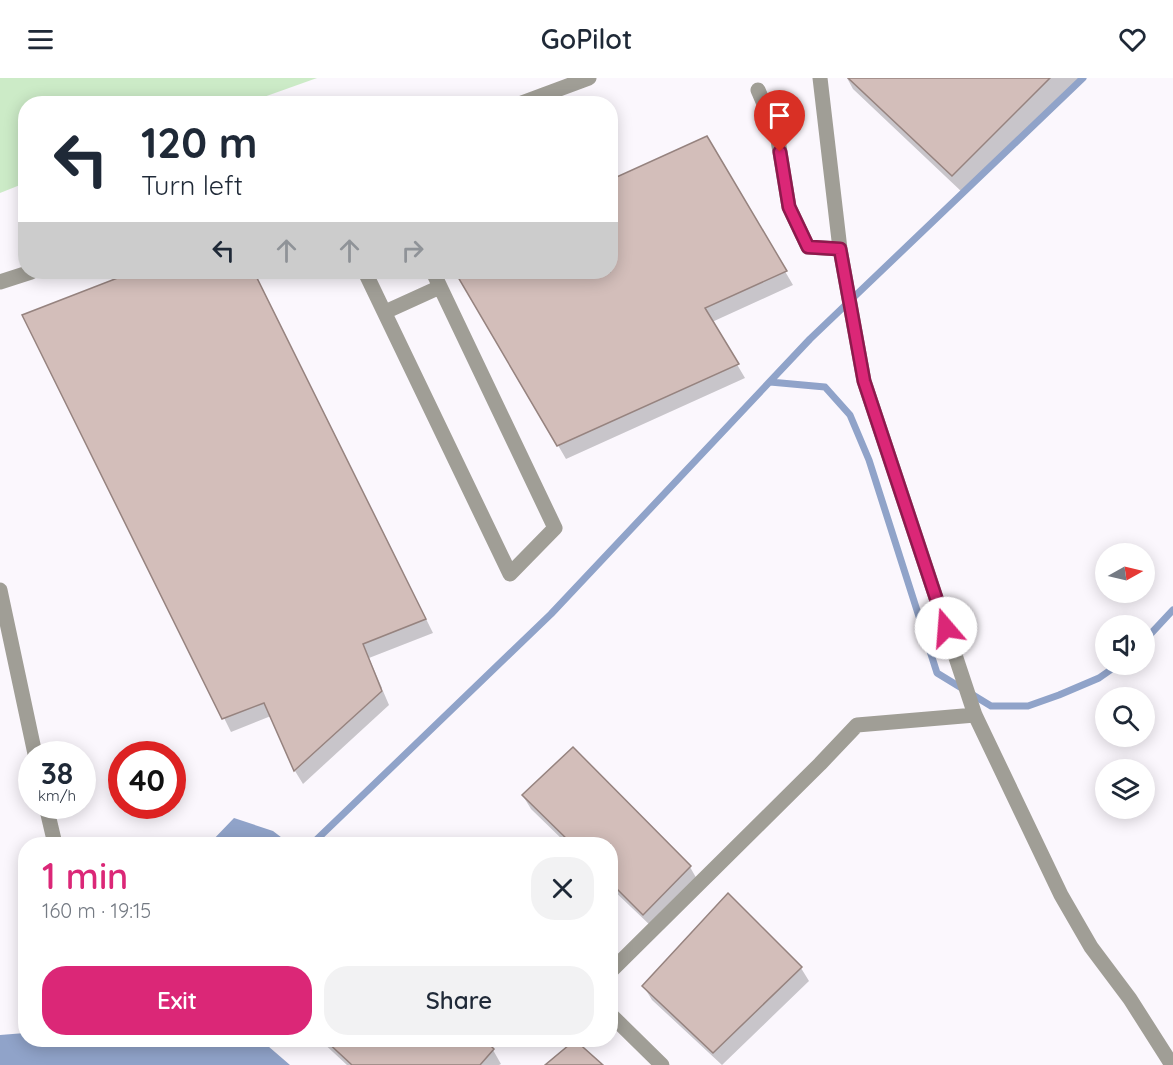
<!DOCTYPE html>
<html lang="en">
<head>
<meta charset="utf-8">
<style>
  body { margin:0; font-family:Quicksand,sans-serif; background:#f2f2f3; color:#1f2937; height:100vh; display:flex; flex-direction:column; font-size:22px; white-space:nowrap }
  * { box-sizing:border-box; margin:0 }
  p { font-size:20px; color:#747a83 }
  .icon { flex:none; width:33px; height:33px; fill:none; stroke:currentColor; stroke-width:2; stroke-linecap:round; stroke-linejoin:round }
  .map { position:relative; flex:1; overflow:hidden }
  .drawer { position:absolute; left:18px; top:759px; width:600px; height:210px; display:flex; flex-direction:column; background:#fff; border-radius:24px; box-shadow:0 3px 15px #0003 }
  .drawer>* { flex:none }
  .guide { position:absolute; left:18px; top:18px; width:600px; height:183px; border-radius:24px; box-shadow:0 3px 15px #0003; background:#fff; color:#1f2937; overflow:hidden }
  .needle { width:39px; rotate:82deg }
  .fabs { position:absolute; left:1095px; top:465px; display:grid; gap:12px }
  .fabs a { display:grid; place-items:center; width:60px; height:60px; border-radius:50%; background:#fff; box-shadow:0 3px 15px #0003; font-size:30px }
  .speed { position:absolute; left:18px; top:663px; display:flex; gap:12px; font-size:30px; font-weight:700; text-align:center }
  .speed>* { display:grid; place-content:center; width:78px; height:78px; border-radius:50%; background:#fff; box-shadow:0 3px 15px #0003; line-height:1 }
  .speed small { font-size:15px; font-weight:400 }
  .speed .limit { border:9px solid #d22; background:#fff; color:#111 }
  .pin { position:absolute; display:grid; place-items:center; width:51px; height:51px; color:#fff; margin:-62px -26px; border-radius:50% 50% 50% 0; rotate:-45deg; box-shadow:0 0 6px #0007 }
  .pin .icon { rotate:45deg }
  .me { position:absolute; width:66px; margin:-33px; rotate:342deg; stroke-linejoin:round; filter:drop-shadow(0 0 4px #0008) }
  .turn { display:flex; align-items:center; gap:21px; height:126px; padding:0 24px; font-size:27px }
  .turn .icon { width:78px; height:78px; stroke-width:2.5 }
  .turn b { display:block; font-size:42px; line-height:51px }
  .lanes { display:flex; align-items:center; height:57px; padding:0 24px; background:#0003; justify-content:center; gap:30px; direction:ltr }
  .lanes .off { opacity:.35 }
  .round { display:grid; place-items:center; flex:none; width:63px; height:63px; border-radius:24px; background:#f2f2f3 }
  .head { display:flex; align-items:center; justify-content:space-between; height:102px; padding:0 24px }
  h1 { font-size:36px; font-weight:600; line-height:45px; color:#db2777 }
  .button { display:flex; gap:12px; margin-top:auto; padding:12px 24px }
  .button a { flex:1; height:69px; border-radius:24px; background:#db2777; color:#fff; font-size:24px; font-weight:600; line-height:69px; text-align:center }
  .button a+a { background:#f2f2f3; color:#1f2937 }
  header { display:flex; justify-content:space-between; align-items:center; height:78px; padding:0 24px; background:#fff; font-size:27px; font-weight:600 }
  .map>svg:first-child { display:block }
  .green { fill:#ccebc7 }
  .water { fill:#90a3c9 }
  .shadow { fill:#0003 }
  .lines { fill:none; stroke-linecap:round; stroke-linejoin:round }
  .stream { stroke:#90a3c9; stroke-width:7 }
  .building { fill:#d3beba; stroke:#96837f; stroke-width:1.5 }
  .minor { stroke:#a09e96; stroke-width:15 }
  .route-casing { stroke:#8e194d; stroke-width:15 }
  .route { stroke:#db2777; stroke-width:10 }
</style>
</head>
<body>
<header><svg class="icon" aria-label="menu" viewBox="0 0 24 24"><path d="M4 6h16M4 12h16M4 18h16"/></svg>GoPilot<svg class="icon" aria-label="heart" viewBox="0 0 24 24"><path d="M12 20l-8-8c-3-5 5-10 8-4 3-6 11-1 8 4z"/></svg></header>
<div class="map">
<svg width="1173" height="987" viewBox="0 0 1173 987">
  <rect width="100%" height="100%" fill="#fbf7fd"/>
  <path class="green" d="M0,0H317L247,25L26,26L25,105L0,115Z"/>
  <path class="water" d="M234,740L273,753L290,766H209Z
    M25,955L26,962H261L290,987H0V957Z"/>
  <path class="shadow" d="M847,0H1079L963,115L853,11Z
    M707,60L793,207L712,244L745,300L566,381L457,194H610Z
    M137,194H254L433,555L369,580L382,610L294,690L271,638L231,654L24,238Z
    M383,613L389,627L303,706L295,693Z
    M573,671L690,789L698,803L652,849L610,809V766H567L531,731L523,718Z
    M801,890L809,903L722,987L652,922L644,909Z
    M320,962H482L493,972L501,986L499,987H347Z"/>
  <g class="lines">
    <path class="stream" d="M770,304L825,309L850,337L869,382L937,595L991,628H1028L1059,617L1099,600L1119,586
      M1144,563L1173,532
      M312,766L551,536L810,261L1083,0"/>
  </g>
  <path class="building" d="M848,0H1050L952,98Z
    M707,58L787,193L705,230L739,286L557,368L455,194H610V102Z
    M133,194H254L426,541L363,566L382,613L294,693L264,625L222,641L22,237Z
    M573,669L691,788L643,837L610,804V766H572L522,717Z
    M728,815L802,889L713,975L642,908Z
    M325,962H485L494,971L480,987H352Z
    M575,962L603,987H545Z"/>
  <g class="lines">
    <path class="minor" d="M820,0L840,171L864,303L975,637L1061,817L1091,869L1130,921L1172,987
      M758,12L777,56L789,129L808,169L840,171
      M519,26L589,0
      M365,194L510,496L555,450L433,194
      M0,204L31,194
      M385,234L440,209
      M0,512L35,676
      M46,728L55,766
      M610,894L820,686L857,647L975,637
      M610,936L662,987"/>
  </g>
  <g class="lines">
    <defs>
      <path id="route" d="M780,74L789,129L808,169L840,171L864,303L946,550"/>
    </defs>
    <use href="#route" class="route-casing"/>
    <use href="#route" class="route"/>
  </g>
</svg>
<div class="fabs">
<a><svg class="needle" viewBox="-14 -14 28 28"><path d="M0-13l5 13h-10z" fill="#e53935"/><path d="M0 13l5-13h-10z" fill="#747a83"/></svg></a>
<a><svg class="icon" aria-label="sound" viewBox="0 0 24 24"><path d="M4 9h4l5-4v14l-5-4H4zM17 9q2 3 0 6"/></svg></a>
<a><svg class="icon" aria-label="search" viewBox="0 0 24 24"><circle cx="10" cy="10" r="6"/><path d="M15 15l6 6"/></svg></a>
<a><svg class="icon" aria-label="layers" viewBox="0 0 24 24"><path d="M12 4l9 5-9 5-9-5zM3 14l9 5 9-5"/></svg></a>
</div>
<div class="speed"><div>38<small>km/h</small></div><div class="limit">40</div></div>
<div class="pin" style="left:780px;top:74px;background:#d93025"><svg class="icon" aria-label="arrive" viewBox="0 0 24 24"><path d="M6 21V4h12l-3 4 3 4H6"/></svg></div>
<svg class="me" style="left:946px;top:550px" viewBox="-20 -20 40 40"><circle r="19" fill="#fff"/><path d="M0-13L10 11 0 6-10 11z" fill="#db2777"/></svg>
<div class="guide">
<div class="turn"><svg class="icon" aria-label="left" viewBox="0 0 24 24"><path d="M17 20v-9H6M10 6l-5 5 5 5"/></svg><div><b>120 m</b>Turn left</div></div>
<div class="lanes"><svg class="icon" aria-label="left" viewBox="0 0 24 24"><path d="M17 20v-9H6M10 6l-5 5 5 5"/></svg><svg class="icon off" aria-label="ahead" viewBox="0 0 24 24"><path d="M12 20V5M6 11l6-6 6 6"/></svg><svg class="icon off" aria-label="ahead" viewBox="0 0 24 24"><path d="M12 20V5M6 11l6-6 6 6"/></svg><svg class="icon off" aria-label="right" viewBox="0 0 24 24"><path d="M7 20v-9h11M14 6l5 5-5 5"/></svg></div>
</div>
<section class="drawer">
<div class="head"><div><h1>1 min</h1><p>160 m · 19:15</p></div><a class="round"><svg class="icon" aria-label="close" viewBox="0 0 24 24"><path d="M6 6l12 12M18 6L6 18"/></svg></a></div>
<div class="button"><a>Exit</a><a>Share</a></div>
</section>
</div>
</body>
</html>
